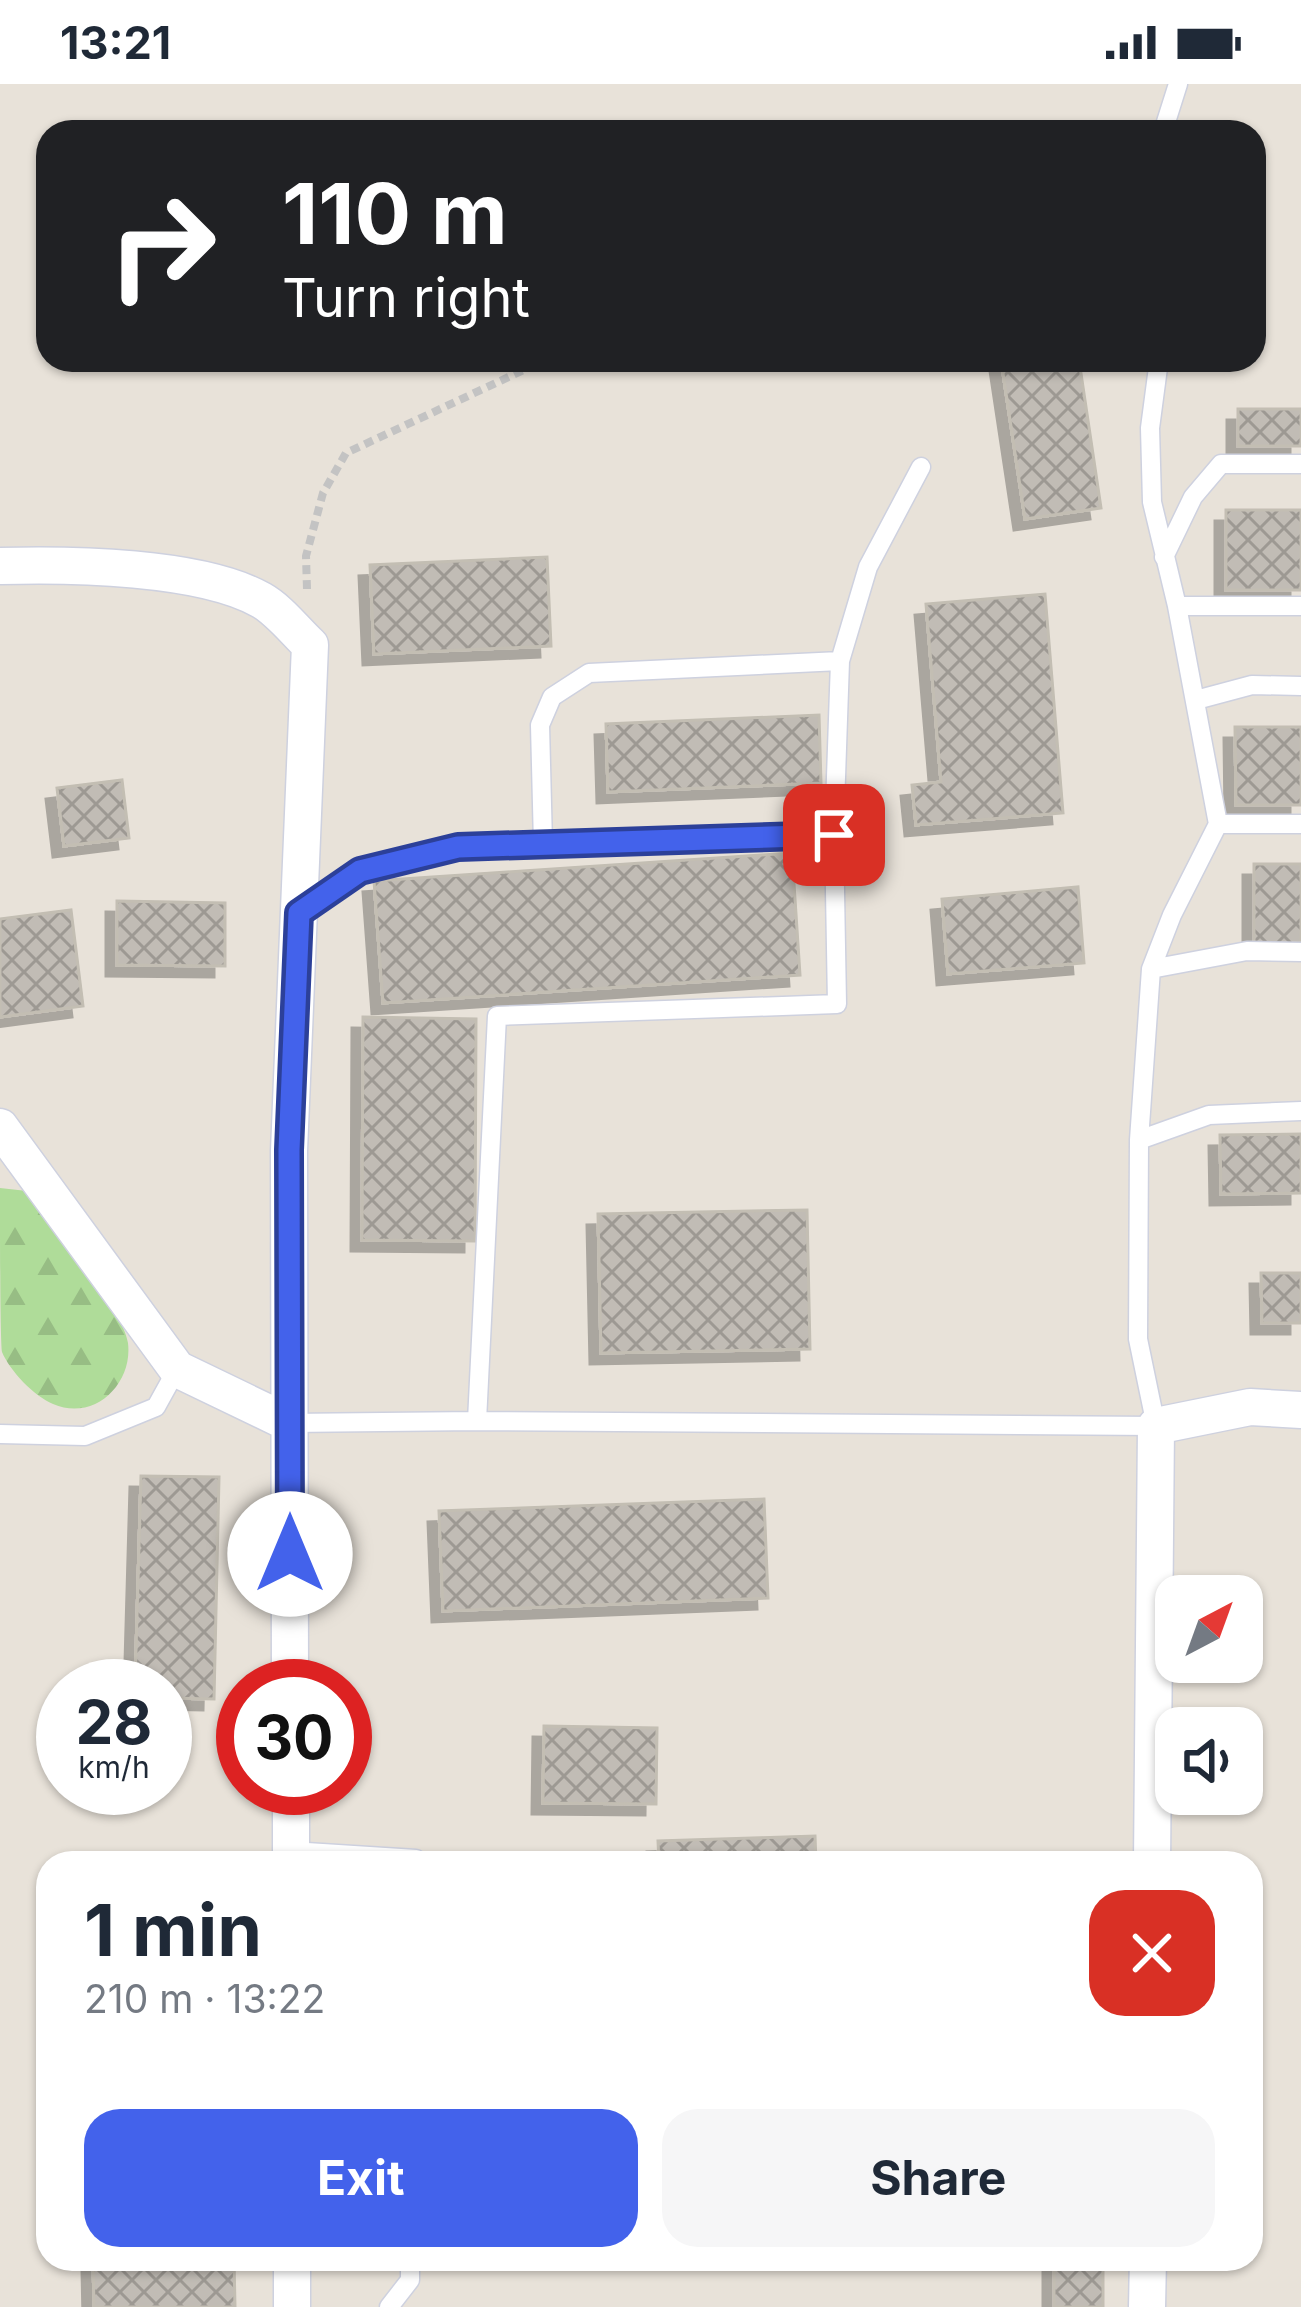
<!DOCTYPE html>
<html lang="en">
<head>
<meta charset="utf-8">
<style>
  body { margin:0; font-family:Inter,sans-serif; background:#f6f6f7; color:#1f2937; height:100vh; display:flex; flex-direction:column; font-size:45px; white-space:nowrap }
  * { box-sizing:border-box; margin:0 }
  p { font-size:39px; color:#747a83 }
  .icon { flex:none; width:66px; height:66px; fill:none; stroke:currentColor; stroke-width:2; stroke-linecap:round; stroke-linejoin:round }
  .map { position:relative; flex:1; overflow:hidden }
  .sheet { position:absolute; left:36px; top:1767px; width:1227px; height:420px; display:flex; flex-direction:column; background:#fff; border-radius:36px; box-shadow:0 3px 9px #0004 }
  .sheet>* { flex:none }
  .banner { position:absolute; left:36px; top:36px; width:1230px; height:252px; border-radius:36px; box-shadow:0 3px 9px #0004; background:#202124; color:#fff; overflow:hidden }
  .needle { width:78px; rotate:41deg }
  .fabs { position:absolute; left:1155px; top:1491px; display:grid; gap:24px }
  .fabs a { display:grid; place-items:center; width:108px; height:108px; border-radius:24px; background:#fff; box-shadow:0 3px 9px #0004; font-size:60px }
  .speed { position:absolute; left:36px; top:1575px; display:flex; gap:24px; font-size:60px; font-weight:700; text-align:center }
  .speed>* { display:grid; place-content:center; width:156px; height:156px; border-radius:50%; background:#fff; box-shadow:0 3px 9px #0004; line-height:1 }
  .speed small { font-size:30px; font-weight:400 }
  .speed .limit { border:18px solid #d22; background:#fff; color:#111 }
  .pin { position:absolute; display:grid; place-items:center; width:102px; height:102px; color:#fff; margin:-51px; border-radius:24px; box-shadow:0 6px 18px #0006 }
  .me { position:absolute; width:132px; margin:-66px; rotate:0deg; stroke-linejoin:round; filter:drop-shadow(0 0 9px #0008) }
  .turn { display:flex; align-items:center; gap:42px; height:252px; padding:0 48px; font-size:54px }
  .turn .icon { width:156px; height:156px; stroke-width:2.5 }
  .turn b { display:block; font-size:84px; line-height:102px }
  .round { display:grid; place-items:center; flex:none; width:126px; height:126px; border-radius:36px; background:#f6f6f7 }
  .overview { display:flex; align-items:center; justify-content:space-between; height:204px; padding:0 48px }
  h1 { font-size:72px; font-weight:700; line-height:90px }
  .button { display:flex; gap:24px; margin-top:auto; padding:24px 48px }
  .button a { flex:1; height:138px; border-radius:36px; background:#4362eb; color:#fff; font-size:48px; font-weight:700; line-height:138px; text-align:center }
  .button a+a { background:#f6f6f7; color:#1f2937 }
  .status { display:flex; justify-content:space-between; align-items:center; height:84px; padding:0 60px; background:#fff; direction:ltr }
  .status svg { height:33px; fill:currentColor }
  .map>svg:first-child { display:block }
  .forest { fill:url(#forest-firs) }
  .building { fill:url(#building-cross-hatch); stroke:#c3beb3; stroke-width:3; filter:url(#shadow) }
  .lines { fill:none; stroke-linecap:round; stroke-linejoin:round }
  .service-casing { stroke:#ced1df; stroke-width:21 }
  .minor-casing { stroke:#ced1df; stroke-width:39 }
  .path { stroke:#c3c3c3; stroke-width:8; stroke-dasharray:9 6; stroke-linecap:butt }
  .service { stroke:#fff; stroke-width:18 }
  .minor { stroke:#fff; stroke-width:36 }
  .route-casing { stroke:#2c4099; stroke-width:30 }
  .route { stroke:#4362eb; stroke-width:21 }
</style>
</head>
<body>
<div class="status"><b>13:21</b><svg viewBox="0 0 49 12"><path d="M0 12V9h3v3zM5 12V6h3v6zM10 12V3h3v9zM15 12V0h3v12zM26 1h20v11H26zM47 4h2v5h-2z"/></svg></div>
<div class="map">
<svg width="1301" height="2223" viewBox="0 0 1301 2223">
  <defs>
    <pattern id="forest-firs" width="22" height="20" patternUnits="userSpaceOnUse" patternTransform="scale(3)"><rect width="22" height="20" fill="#afdc99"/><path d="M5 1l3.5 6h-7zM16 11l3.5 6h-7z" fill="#97bd84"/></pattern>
    <pattern id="building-cross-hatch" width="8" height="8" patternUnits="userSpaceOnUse" patternTransform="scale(3)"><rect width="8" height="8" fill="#c1bcb5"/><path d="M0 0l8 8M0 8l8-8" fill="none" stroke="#9d9993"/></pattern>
    <filter id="shadow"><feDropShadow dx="-11" dy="11" stdDeviation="0" flood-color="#0004"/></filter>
  </defs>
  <rect width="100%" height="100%" fill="#e8e2d9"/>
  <path class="forest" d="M0,1104L27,1107C50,1139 123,1224 128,1259C133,1300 94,1338 53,1320C34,1312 10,1287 2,1268C0,1253 0,1131 0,1104Z"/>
  <path class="building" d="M1001,276H1079L1101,424L1025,435Z
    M1238,325H1301V362H1238Z
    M1226,426H1301V506H1226Z
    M547,473L551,562L374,570L370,481Z
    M1045,510L1063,729L916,741L912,701L941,698L926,520Z
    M819,631L821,699L608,708L606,640Z
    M1235,643H1301V721H1236Z
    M122,696L129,754L64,762L57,704Z
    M792,769L800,891L383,919L374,797Z
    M1254,780H1301V862H1254Z
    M1078,803L1084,879L948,890L942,815Z
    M117,817L225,819V882L117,881Z
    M71,826L83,922L0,933V835Z
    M363,933L476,935L475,1157L362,1156Z
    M1301,1050V1109L1221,1110L1220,1051Z
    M807,1126L810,1265L601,1269L598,1130Z
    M1261,1189H1301V1239H1262Z
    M141,1392L219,1393L214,1615L165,1614V1602H135Z
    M764,1415L768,1514L443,1527L439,1427Z
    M544,1642L657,1644L656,1720L543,1719Z
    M815,1752L816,1779H659L658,1757Z
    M93,2175H234L235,2223H94Z
    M1054,2175H1103V2223H1054Z"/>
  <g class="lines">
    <defs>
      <path id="service" d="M1168,48L1166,38L1178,0
        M1164,473L1193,413L1221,380H1301
        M1177,522H1301
        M1196,616L1252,601L1301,602
        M1218,740H1301
        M543,760L540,641L552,613L589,589L840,577
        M299,829L360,787L458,763L834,751L840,577L868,483L921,383
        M1151,885L1247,867L1301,868
        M1139,1056L1209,1031L1301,1027
        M477,1337L1156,1342L1138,1255L1139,1056L1151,885L1172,831L1218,740L1177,522L1152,418L1150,344L1159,276
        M289,1339L477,1337L497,932L837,920L834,751
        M0,1350L85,1352L156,1323L177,1285
        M291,1767L416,1775V1779
        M389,2223L410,2196V2175"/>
      <path id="minor" d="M0,482C70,480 201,482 261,516C279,526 295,547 310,561L289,1067L290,1602
        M0,1043L177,1285L289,1339
        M291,1704V1779
        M1152,1779L1156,1342L1250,1323L1301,1326
        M292,2175V2223
        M1147,2223L1148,2175"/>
    </defs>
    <use href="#service" class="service-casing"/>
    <use href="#minor" class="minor-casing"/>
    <path class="path" d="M307,505L306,472L323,409L346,369L545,276"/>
    <use href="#service" class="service"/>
    <use href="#minor" class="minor"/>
  </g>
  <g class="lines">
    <defs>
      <path id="route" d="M290,1470L289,1066L299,829L360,787L458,763L834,751"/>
    </defs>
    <use href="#route" class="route-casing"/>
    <use href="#route" class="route"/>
  </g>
</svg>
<div class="fabs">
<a><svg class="needle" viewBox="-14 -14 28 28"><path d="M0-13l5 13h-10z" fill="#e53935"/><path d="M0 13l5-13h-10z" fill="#747a83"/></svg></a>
<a><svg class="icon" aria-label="sound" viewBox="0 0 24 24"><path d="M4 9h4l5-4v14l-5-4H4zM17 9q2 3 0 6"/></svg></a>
</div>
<div class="speed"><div>28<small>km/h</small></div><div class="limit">30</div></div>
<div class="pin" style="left:834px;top:751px;background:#d93025"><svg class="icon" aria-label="arrive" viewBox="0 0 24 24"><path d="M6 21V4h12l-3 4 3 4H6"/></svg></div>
<svg class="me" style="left:290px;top:1470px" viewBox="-20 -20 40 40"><circle r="19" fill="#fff"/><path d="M0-13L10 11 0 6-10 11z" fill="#4362eb"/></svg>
<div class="banner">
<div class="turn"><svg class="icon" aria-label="right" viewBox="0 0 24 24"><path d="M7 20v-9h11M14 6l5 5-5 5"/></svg><div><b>110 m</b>Turn right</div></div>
</div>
<section class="sheet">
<div class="overview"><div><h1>1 min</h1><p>210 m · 13:22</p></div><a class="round" style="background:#d93025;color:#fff"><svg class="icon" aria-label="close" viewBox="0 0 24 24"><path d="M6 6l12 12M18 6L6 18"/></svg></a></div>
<div class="button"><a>Exit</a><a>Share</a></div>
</section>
</div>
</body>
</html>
